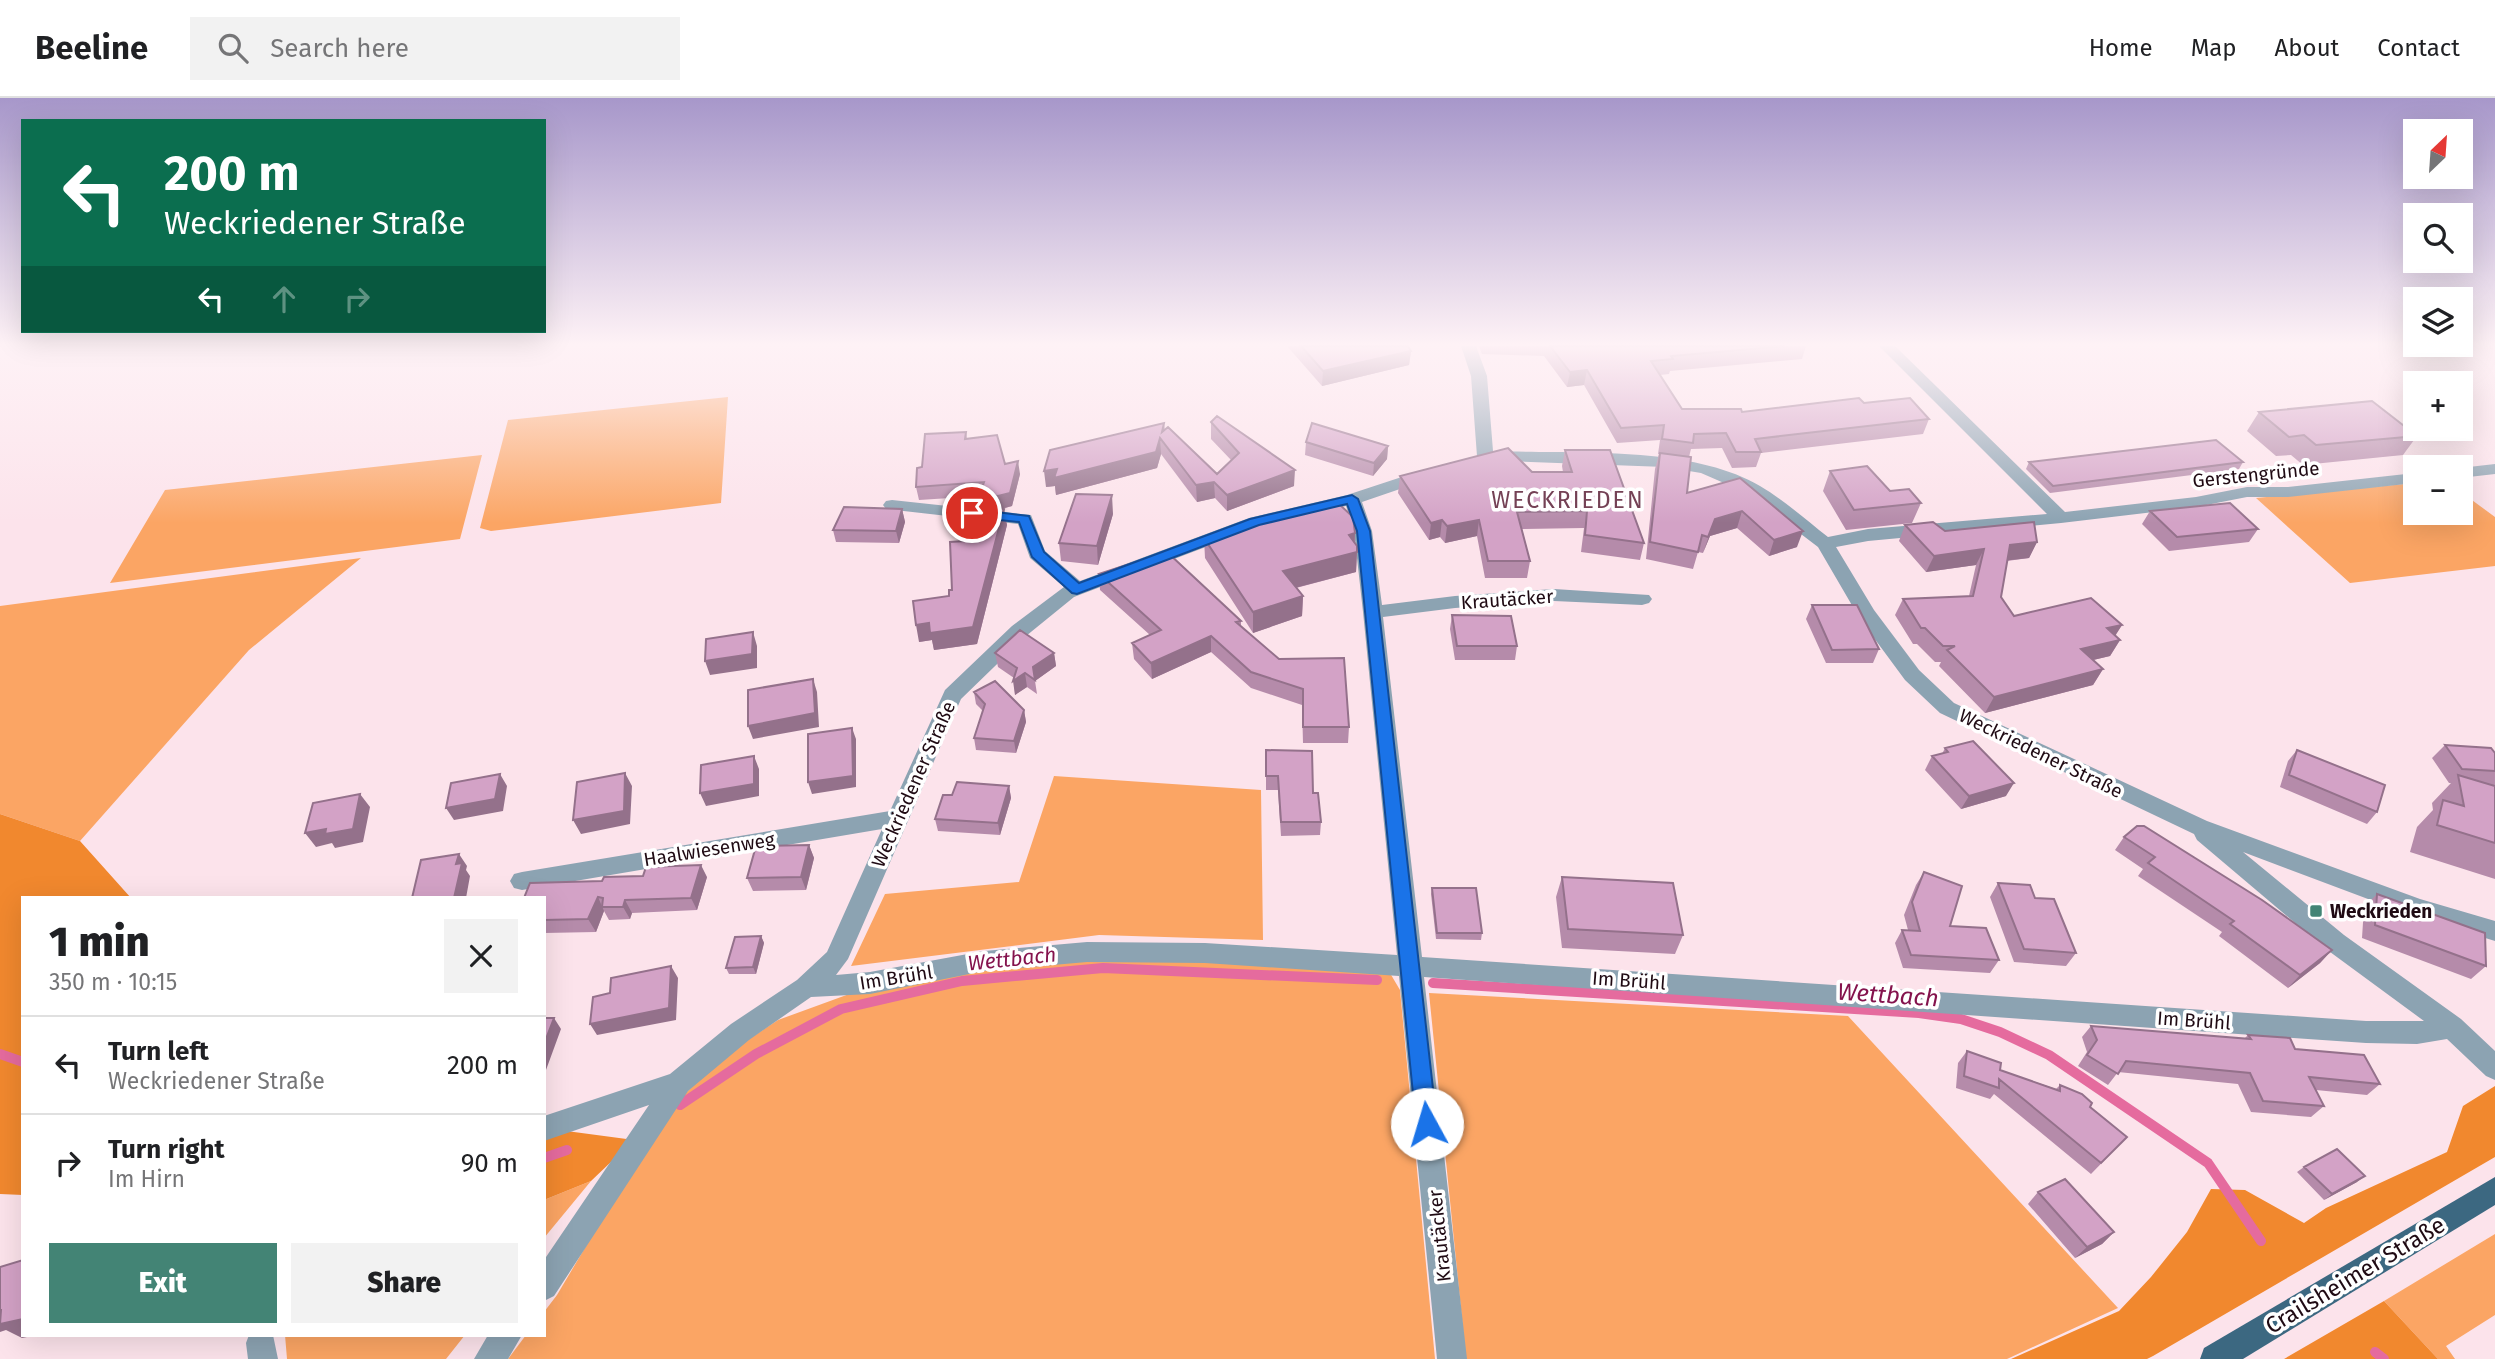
<!DOCTYPE html>
<html lang="en">
<head>
<meta charset="utf-8">
<style>
  body { margin:0; font-family:"Fira Sans",sans-serif; background:#f2f2f2; color:#202124; height:100vh; display:flex; flex-direction:column; font-size:26px; white-space:nowrap }
  * { box-sizing:border-box; margin:0 }
  p { font-size:23px; color:#757577 }
  .icon { flex:none; width:38px; height:38px; fill:none; stroke:currentColor; stroke-width:2; stroke-linecap:round; stroke-linejoin:round }
  .map { position:relative; flex:1; overflow:hidden }
  .panel { position:absolute; left:21px; top:798px; width:525px; height:441px; display:flex; flex-direction:column; background:#fff; border-radius:0px; box-shadow:0 7px 28px #0002 }
  .panel>* { flex:none }
  .banner { position:absolute; left:21px; top:21px; width:525px; height:214px; border-radius:0px; box-shadow:0 7px 28px #0002; background:#0b6e4f; color:#fff; overflow:hidden }
  .needle { width:46px; rotate:25deg }
  .controls { position:absolute; left:2403px; top:21px; display:grid; gap:14px }
  .controls a { display:grid; place-items:center; width:70px; height:70px; border-radius:0px; background:#fff; box-shadow:0 7px 28px #0002; font-size:35px }
  .pin { position:absolute; display:grid; place-items:center; width:60px; height:60px; color:#fff; margin:-30px; border:4px solid #fff; border-radius:50%; box-shadow:0 2px 7px #0007 }
  .me { position:absolute; width:77px; margin:-38px; rotate:354deg; stroke-linejoin:round; filter:drop-shadow(0 0 5px #0008) }
  .turn { display:flex; align-items:center; gap:24px; height:147px; padding:0 28px; font-size:32px }
  .turn .icon { width:91px; height:91px; stroke-width:2.5 }
  .turn b { display:block; font-size:49px; line-height:60px }
  .lanes { display:flex; align-items:center; height:66px; padding:0 28px; background:#0003; justify-content:center; gap:35px; direction:ltr }
  .lanes .off { opacity:.35 }
  .round { display:grid; place-items:center; flex:none; width:74px; height:74px; border-radius:0px; background:#f2f2f2 }
  .summary { display:flex; align-items:center; justify-content:space-between; height:119px; padding:0 28px }
  h1 { font-size:42px; font-weight:800; line-height:52px }
  .button { display:flex; gap:14px; margin-top:auto; padding:14px 28px }
  .button a { flex:1; height:80px; border-radius:0px; background:#438475; color:#fff; font-size:28px; font-weight:800; line-height:80px; text-align:center }
  .button a+a { background:#f2f2f2; color:#202124 }
  ul { padding:0; list-style:none }
  li { display:flex; align-items:center; gap:21px; height:98px; padding:0 28px; border-top:2px solid #e0e0e0 }
  li div { flex:1 }
  li b { display:block; font-size:26px }
  li em { font-style:normal }
  header { display:flex; align-items:center; gap:42px; box-sizing:border-box; height:98px; padding:0 35px; background:#fff; border-bottom:2px solid #e0e0e0 }
  header strong { font-size:33px }
  nav { display:flex; gap:38px; margin-inline-start:auto; font-size:24px }
  .search { width:490px; height:63px; background:#f2f2f2; display:flex; align-items:center; gap:18px; box-sizing:border-box; padding:0 24px; border-radius:0px; color:#757577; font-size:26px }
  .map>svg:first-child { display:block }
  .green { fill:#fba564 }
  .forest { fill:#f1882e }
  .lines { fill:none; stroke-linecap:round; stroke-linejoin:round }
  .stream { stroke:#e56b9e; stroke-width:10 }
  .minor { fill:#8ca3b2; fill-rule:evenodd }
  .major { fill:#3c6881; fill-rule:evenodd }
  .wall { fill:#b58baa }
  .shaded-wall { fill:#94718b }
  .building { fill:#d3a2c6; stroke:#94718b; stroke-width:2 }
  .route { fill:#1a73e8; stroke:#114b97; stroke-width:2 }
  .poi-dot { fill:#438475; stroke:#fff; stroke-width:2.5 }
  .labels { text-anchor:middle; stroke-width:7; stroke-linejoin:round; paint-order:stroke }
  .street-label { font-size:19px; fill:#1f0a13; stroke:#fff }
  .poi-label { font-size:19px; font-weight:bold; fill:#1f0a13; stroke:#fff; text-anchor:start }
  .water-label { font-size:21px; font-style:italic; fill:#84134d; stroke:#fff }
  .quarter-label { font-size:23px; letter-spacing:2px; fill:#744155; stroke:#fff }
  .near-street-label { font-size:23px; fill:#1f0a13; stroke:#fff }
  .near-water-label { font-size:24px; font-style:italic; fill:#84134d; stroke:#fff }
</style>
</head>
<body>
<header>
<strong>Beeline</strong>
<div class="search"><svg class="icon" aria-label="search" viewBox="0 0 24 24"><circle cx="10" cy="10" r="6"/><path d="M15 15l6 6"/></svg>Search here</div>
<nav><a>Home</a><a>Map</a><a>About</a><a>Contact</a></nav>
</header>
<div class="map">
<svg width="2495" height="1261" viewBox="0 0 2495 1261">
  <rect width="100%" height="100%" fill="#fce3eb"/>
  <path class="green" d="M728,299L721,405L491,433L480,430L508,322Z
    M482,357L460,441L110,485L165,392Z
    M2415,385V415H2460L2461,394L2495,419V468L2350,485L2256,400Z
    M361,460L249,552L80,743L0,716V508Z
    M1054,678L1261,692L1263,842L1099,837L851,868L885,796L1019,784Z
    M1103,855L1387,870L1400,892L1435,1261H508L526,1237H544V1214L557,1197L666,1013L732,952L778,922L852,895L941,873Z
    M1429,895L1848,918L2118,1210L2007,1261H1466Z
    M591,1083L544,1140V1102Z
    M2495,1136V1217L2446,1248L2455,1261H2438L2384,1203Z
    M285,1237H465L446,1261H287Z"/>
  <path class="forest" d="M0,716L80,743L131,800H23V1097L0,1096Z
    M2495,988V1059L2153,1258L2147,1261H2011L2119,1213L2151,1179L2187,1134L2211,1091L2245,1092L2304,1125L2326,1110L2447,1054L2463,1008Z
    M544,1030L634,1042L591,1083L544,1102Z
    M2384,1203L2438,1261H2284Z"/>
  <g class="lines">
    <path class="stream" d="M1433,885L1919,915L1961,921L2000,934L2049,957L2208,1065L2261,1143
      M0,956L23,964
      M680,1007L756,956L841,911L962,883L1103,870L1377,882
      M544,1060L567,1052
      M2375,1254L2384,1261"/>
    <path class="minor" d="M1461,248H1476L1487,278L1493,353C1572,356 1692,347 1760,388C1784,402 1806,422 1828,439L1868,431L2047,416L1879,248H1895L2065,414L2196,399L2247,389H2288L2415,375V385L2288,399H2247L2196,409L2061,425L1868,443L1836,449L1874,512L1919,572L1954,605L2207,723L2420,801L2495,823V843L2408,816L2243,754L2344,837L2461,921L2495,953V982L2486,978L2447,941L2417,946L2366,945L1424,879L1467,1261H1437L1399,878L1205,865L1087,864L984,873L870,896L811,899L749,942L688,993L554,1198L544,1203V1162L649,1007L544,1043V1018L670,976L731,926L797,882L827,854L882,731L522,792L514,790L510,783L514,776L522,774L890,713L945,592L1012,528L1064,489L1030,460L1018,426L886,411L883,407L886,403L892,402L1031,417L1045,453L1080,483L1249,420L1347,397L1426,371L1432,372L1435,376L1432,380L1362,404L1372,433L1382,507L1455,498L1554,491L1649,497L1652,501L1649,505L1642,507L1554,503L1455,510L1383,519L1422,859L2366,923H2424L2326,851L2197,742L2194,736L1940,615L1905,582L1860,521L1818,449L1747,395L1701,375L1665,369L1479,362L1477,358L1471,278ZM1346,408L1354,433L1363,514L1397,857L1205,845L1087,844L984,853L870,874L836,877L848,861L961,601L1026,538L1074,499L1261,428Z
      M2495,366V376L2460,380V370Z
      M249,1237H273L278,1261H248L246,1245Z
      M488,1237H522L508,1261H474Z"/>
    <path class="major" d="M2495,1079V1107L2243,1261H2200L2204,1250Z"/>
  </g>
  <path class="wall" d="M1287,248H1408L1411,253L1409,267L1322,288Z
    M1479,248H1806L1802,261L1670,273L1669,276L1660,277L1682,311L1742,314L1864,305L1929,321L1923,336L1761,355L1756,369L1732,370L1722,350L1691,351L1689,359L1687,395L1740,380L1797,449L1769,458L1737,430L1710,438L1703,455L1698,454L1693,471L1646,461L1655,371L1659,356H1658L1660,342L1617,345L1584,287L1567,289L1544,258L1482,256Z
    M2259,314L2417,338L2403,357L2303,367L2291,357L2276,358L2247,333Z
    M1211,324L1294,388L1227,413L1215,400L1197,404L1161,356L1157,370L1056,397L1055,388L1046,389L1164,325L1165,332L1217,376L1231,362L1211,341Z
    M966,334L967,341L1020,376L1012,408L1002,411L1007,427L977,546L934,552L932,542L919,544L952,492L965,443L983,409L981,398L919,402L916,389L922,369Z
    M1306,344L1388,348L1387,361L1373,378L1305,357Z
    M1565,352L1644,445L1640,462L1581,454L1584,430L1522,431L1530,463L1527,480H1485L1477,438L1445,445L1440,439L1429,442L1398,395L1400,378L1563,374L1562,368Z
    M2029,364H2243L2239,371L2050,395L2026,371Z
    M1830,373L1921,405L1912,425L1846,432L1823,393Z
    M902,411L905,424L899,445L836,444L833,432Z
    M2150,413L2258,431L2249,444L2169,453L2142,426Z
    M1113,416L1098,467L1061,463L1059,445Z
    M1905,427L1945,433L2037,444L2029,460L2007,463L2001,499L2014,518L2122,527L2115,537L2120,542L2110,558L2093,562L2103,571L2093,587L1985,615L1939,568L1941,564H1935L1917,546H1913L1895,517L1903,501L1969,498L1976,467L1926,474L1899,443Z
    M1355,435V445L1357,454L1356,474L1296,490L1303,498L1302,518L1253,535L1205,460L1204,440Z
    M1099,476L1241,523V528L1349,629L1348,645H1303L1302,607L1251,590L1211,554L1152,581L1134,561L1132,545L1150,537L1100,492Z
    M1812,507L1879,551L1873,565H1826L1806,521Z
    M1452,517L1517,548L1515,562H1455L1450,531Z
    M995,555H1054L1056,568L1035,583L1037,596L1027,589L1015,597L1014,580L998,569Z
    M974,594L1024,612L1026,624L1016,655L976,652L974,640L983,613L976,606Z
    M2445,647L2495,655V781L2410,754L2417,729L2433,712L2432,705L2451,685H2449L2432,660Z
    M1945,650L2006,698L1961,711L1925,672L1932,658L1942,656Z
    M1266,652L1313,695L1321,724L1320,737L1281,738L1278,692H1266Z
    M2297,652L2377,714L2367,726L2280,689L2288,663Z
    M1009,688L1011,700L1000,737L938,733L935,721L952,697Z
    M2124,739L2332,852L2320,865L2288,890L2219,838L2222,834L2138,778L2143,771L2115,752Z
    M809,747L814,760L806,792L753,793L747,780Z
    M1924,774L1950,828L1999,862L1990,875L1903,870L1895,845L1902,832H1908L1904,817L1916,787Z
    M707,779L697,812L632,815L630,821L609,822L604,813L596,834L544,835V800Z
    M1562,779L1683,837L1675,856L1562,850L1556,799Z
    M1998,785L2035,800L2076,855L2066,868L2014,864L1990,799Z
    M1432,790L1482,835L1481,842L1436,841L1431,796Z
    M2377,796L2486,868L2471,881L2362,840L2364,809Z
    M761,838L764,845L756,876H729L726,870Z
    M2091,928L2244,941L2248,937L2295,951L2380,986L2367,997L2316,992L2324,1008L2311,1019L2251,1014L2238,986L2118,974L2108,987L2078,968L2087,954L2082,939Z
    M1967,953L2000,972L2056,991L2060,987L2127,1039L2091,1076L1994,996L1990,1001L1956,990L1958,965Z
    M2304,1069L2357,1084L2324,1102L2297,1074Z
    M2038,1094L2114,1134L2102,1146L2075,1160L2028,1106Z"/>
  <path class="shaded-wall" d="M1411,253L1409,267L1322,288L1323,273Z
    M1587,272L1584,287L1567,289L1570,274Z
    M1160,340L1161,356L1157,370L1056,397L1055,388L1046,389L1044,373Z
    M1388,348L1387,361L1373,378L1374,365Z
    M1018,363L1020,376L1012,408L1000,411L998,398Z
    M1295,372L1294,388L1227,413V397Z
    M1214,384L1215,400L1197,404L1196,387Z
    M1112,397L1113,416L1098,467L1097,448Z
    M902,411L905,424L899,445L896,433Z
    M1004,411L1007,427L977,546L934,552L932,542L919,544L916,527L929,525L931,535Z
    M1742,413L1737,430L1710,438L1703,455L1715,421Z
    M1442,422L1440,439L1429,442L1431,425Z
    M1479,422L1477,438L1445,445L1447,428Z
    M1803,433L1797,449L1769,458L1774,442Z
    M1355,435L1354,455L1357,454L1356,474L1283,493V473L1349,437Z
    M2037,444L2029,460L2002,463L2010,447Z
    M1984,451L1976,467L1926,474L1934,458Z
    M1303,498L1302,518L1253,535V514Z
    M2122,527L2112,543L2107,530Z
    M753,534L757,548V570L710,577L705,563Z
    M1211,538V554L1152,581L1151,565Z
    M2120,542L2110,558L2072,567L2081,551Z
    M1054,555L1056,568L1035,583L1033,569Z
    M2103,571L2093,587L1985,615L1994,599Z
    M1025,575L1027,589L1015,597L1013,583Z
    M813,581L817,594L819,629L753,641L748,628Z
    M1024,612L1026,624L1016,655L1014,643Z
    M852,630L856,641V689L812,696L808,684Z
    M754,658L759,671V698L706,708L700,695Z
    M625,675L632,688L630,726L581,736L573,722Z
    M500,676L507,688L503,713L454,722L446,710Z
    M2014,685L2006,698L1961,711L1969,698Z
    M1009,688L1011,700L1000,737L998,725Z
    M360,696L370,709L363,744L335,750L332,745L316,749L305,735Z
    M809,747L814,760L806,792L801,779Z
    M459,756L467,768L466,772L470,778L466,800H454L456,766Z
    M701,767L707,779L697,812L691,800Z
    M598,799L604,813L596,834L588,821Z
    M625,802L632,815L630,821L623,809Z
    M761,838L764,845L756,876L753,869Z
    M2332,852L2320,865L2288,890L2300,877Z
    M671,868L678,880L676,922L597,937L590,926Z
    M554,920L561,931L546,972L544,969V946Z
    M2365,1078L2357,1084L2324,1102L2332,1096Z
    M2114,1134L2102,1146L2075,1160L2087,1149Z
    M0,1212L23,1221V1237H37L22,1240L6,1232L0,1234Z"/>
  <path class="building" d="M1301,248H1408L1411,253L1323,273Z
    M1550,248H1785L1671,258L1673,261L1651,263L1682,311H1741L1742,314L1859,300L1864,305L1910,300L1929,321L1755,341L1761,354H1736L1726,335L1694,336L1693,345L1662,341L1664,327L1621,330L1587,272L1570,274Z
    M2372,303L2417,338L2316,347L2304,337L2289,339L2259,314Z
    M1217,318L1295,372L1227,397L1214,384L1196,387L1160,340L1156,354L1054,380L1057,371L1044,373L1050,352L1164,325L1162,334L1168,329L1217,376L1239,355L1211,324Z
    M1312,325L1388,348L1374,365L1306,344Z
    M966,334L965,341L997,337L1005,366L1018,363L1010,395L998,398L980,396L984,384L916,389L917,370L922,369L925,336Z
    M2216,342L2243,364L2053,388L2029,364Z
    M1508,350L1532,374H1572L1565,352H1610L1644,445L1585,437L1587,413L1517,414L1530,463H1488L1479,422L1447,428L1442,422L1431,425L1400,378Z
    M1660,355L1691,359L1687,395L1740,380L1803,433L1774,442L1742,413L1715,421L1708,439L1702,437L1698,454L1650,444Z
    M1867,368L1890,393L1909,391L1921,405L1854,412L1830,373Z
    M1076,396L1112,397L1097,448L1059,445Z
    M2230,405L2258,431L2177,439L2150,413Z
    M1339,406L1353,419L1355,435L1349,437L1357,448V454L1283,473L1303,498L1253,514L1204,440Z
    M976,408L1004,411L973,529L930,535L929,525L916,527L913,503L949,498V492H952L950,444L965,443Z
    M844,409L902,411L896,433L833,432Z
    M1933,424L1945,433L2034,424L2037,444L2010,447L2001,499L2014,518L2091,500L2122,527L2107,530L2120,542L2081,551L2103,571L1994,599L1947,552L1955,548H1943L1925,530H1921L1903,501L1973,498L1984,451L1934,458L1905,427Z
    M1167,454L1241,523L1236,524L1279,561L1344,560L1349,629H1303V591L1251,574L1211,538L1151,565L1132,545L1161,532L1099,476Z
    M1812,507H1857L1879,551L1832,552Z
    M1452,517L1511,518L1517,548H1457Z
    M1020,532L1054,555L1033,569L1035,582L1025,575L1013,583L1017,570L995,555Z
    M753,534L752,556L705,563L706,541Z
    M813,581L815,615L748,628V592Z
    M995,583L1024,612L1014,643L974,640L985,606L974,594Z
    M852,630L853,678L808,684V636Z
    M1973,643L2014,685L1969,698L1932,658L1948,654L1945,650Z
    M2445,647L2491,650L2495,655V673L2462,671Z
    M1266,652L1312,653L1313,695H1318L1321,724H1281L1278,678H1266Z
    M2297,652L2385,687L2377,714L2289,677Z
    M754,658V686L700,695L701,667Z
    M625,675L624,713L573,722L577,684Z
    M500,676L495,701L446,710L451,685Z
    M2458,677L2495,688V745L2437,727L2443,702L2464,708Z
    M957,684L1009,688L998,725L935,721L943,697H952Z
    M360,696L353,731L325,736L326,731L305,735L313,705Z
    M2137,728H2144L2262,802L2332,852L2300,877L2230,826L2234,823L2148,765L2155,759L2124,739Z
    M809,747L801,779L747,780L756,748Z
    M459,756L456,766L462,765L454,800H412L421,762Z
    M701,767L691,800L625,802L623,809H602L603,800L598,799L588,821L544,822V800H524L530,785L602,783L604,779L643,778L646,769Z
    M1924,774L1962,788L1950,828L1986,830L1999,862L1911,857L1902,832L1920,833L1912,804Z
    M1562,779L1673,785L1683,837L1568,831Z
    M1998,785L2030,787L2035,800L2054,801L2076,855L2024,851Z
    M1432,790H1476L1482,835H1437Z
    M2377,796L2485,835L2486,868L2375,827Z
    M761,838L753,869L726,870L735,839Z
    M671,868L669,910L590,926L593,899L610,895L611,880Z
    M544,920H554L544,946Z
    M2091,928L2251,941L2248,937L2290,940L2295,951L2364,957L2380,986L2309,979L2324,1008L2263,1003L2250,975L2126,963L2118,976L2087,957L2097,942Z
    M1967,953L2001,965L2000,972L2060,993V987L2082,996L2092,1005L2090,1009L2127,1039L2101,1065L1999,981V990L1964,978Z
    M2337,1051L2365,1078L2332,1096L2304,1069Z
    M2065,1081L2114,1134L2087,1149L2038,1094Z
    M23,1162V1221L0,1226L1,1212H0V1169Z"/>
  <linearGradient id="sky" x2="0" y2="1"><stop stop-color="#a797ca"/><stop offset="0.58" stop-color="#fef2f6"/><stop offset="1" stop-color="#fef2f6" stop-opacity="0"/></linearGradient>
  <rect width="2495" height="425" fill="url(#sky)"/>
  <path class="route" d="M1352,397L1358,401L1370,433L1437,1026L1434,1033L1427,1035L1419,1033L1416,1026L1357,433L1347,406L1259,427L1077,496L1072,495L1032,459L1019,424L972,419L965,415L972,411L1029,418L1044,454L1079,485L1250,421Z"/>
  <rect class="poi-dot" x="2309" y="806" width="14" height="14" rx="3.5"/>
  <g class="labels">
    <g class="street-label">
      <text transform="translate(2256 376) rotate(-6)" y="7">Gerstengründe</text>
      <text transform="translate(1507 501) rotate(-4)" y="7">Krautäcker</text>
      <text transform="translate(2041 655) rotate(26)" y="7">Weckriedener Straße</text>
      <text transform="translate(913 686) rotate(-66)" y="7">Weckriedener Straße</text>
      <text transform="translate(709 751) rotate(-9)" y="7">Haalwiesenweg</text>
      <text transform="translate(896 879) rotate(-9)" y="7">Im Brühl</text>
      <text transform="translate(1629 882) rotate(4)" y="7">Im Brühl</text>
      <text transform="translate(2194 922) rotate(4)" y="7">Im Brühl</text>
      <text transform="translate(1439 1138) rotate(-96)" y="7">Krautäcker</text>
    </g>
    <g class="poi-label">
      <text x="2330" y="820">Weckrieden</text>
    </g>
    <g class="water-label">
      <text transform="translate(1012 861) rotate(-6)" y="7">Wettbach</text>
    </g>
    <g class="quarter-label">
      <text x="1568" y="410">WECKRIEDEN</text>
    </g>
    <g class="near-street-label">
      <text transform="translate(2355 1177) rotate(-31)" y="8">Crailsheimer Straße</text>
    </g>
    <g class="near-water-label">
      <text transform="translate(1888 897) rotate(4)" y="8">Wettbach</text>
    </g>
  </g>
</svg>
<div class="controls">
<a><svg class="needle" viewBox="-14 -14 28 28"><path d="M0-13l5 13h-10z" fill="#e53935"/><path d="M0 13l5-13h-10z" fill="#757577"/></svg></a>
<a><svg class="icon" aria-label="search" viewBox="0 0 24 24"><circle cx="10" cy="10" r="6"/><path d="M15 15l6 6"/></svg></a>
<a><svg class="icon" aria-label="layers" viewBox="0 0 24 24"><path d="M12 4l9 5-9 5-9-5zM3 14l9 5 9-5"/></svg></a>
<a>+</a>
<a>−</a>
</div>
<div class="pin" style="left:972px;top:415px;background:#d93025"><svg class="icon" aria-label="arrive" viewBox="0 0 24 24"><path d="M6 21V4h12l-3 4 3 4H6"/></svg></div>
<svg class="me" style="left:1427px;top:1026px" viewBox="-20 -20 40 40"><circle r="19" fill="#fff"/><path d="M0-13L10 11 0 6-10 11z" fill="#1a73e8"/></svg>
<div class="banner">
<div class="turn"><svg class="icon" aria-label="left" viewBox="0 0 24 24"><path d="M17 20v-9H6M10 6l-5 5 5 5"/></svg><div><b>200 m</b>Weckriedener Straße</div></div>
<div class="lanes"><svg class="icon" aria-label="left" viewBox="0 0 24 24"><path d="M17 20v-9H6M10 6l-5 5 5 5"/></svg><svg class="icon off" aria-label="ahead" viewBox="0 0 24 24"><path d="M12 20V5M6 11l6-6 6 6"/></svg><svg class="icon off" aria-label="right" viewBox="0 0 24 24"><path d="M7 20v-9h11M14 6l5 5-5 5"/></svg></div>
</div>
<section class="panel">
<div class="summary"><div><h1>1 min</h1><p>350 m · 10:15</p></div><a class="round"><svg class="icon" aria-label="close" viewBox="0 0 24 24"><path d="M6 6l12 12M18 6L6 18"/></svg></a></div>
<ul>
<li><svg class="icon" aria-label="left" viewBox="0 0 24 24"><path d="M17 20v-9H6M10 6l-5 5 5 5"/></svg><div><b>Turn left</b><p>Weckriedener Straße</p></div><em>200 m</em></li>
<li><svg class="icon" aria-label="right" viewBox="0 0 24 24"><path d="M7 20v-9h11M14 6l5 5-5 5"/></svg><div><b>Turn right</b><p>Im Hirn</p></div><em>90 m</em></li>
</ul>
<div class="button"><a>Exit</a><a>Share</a></div>
</section>
</div>
</body>
</html>
